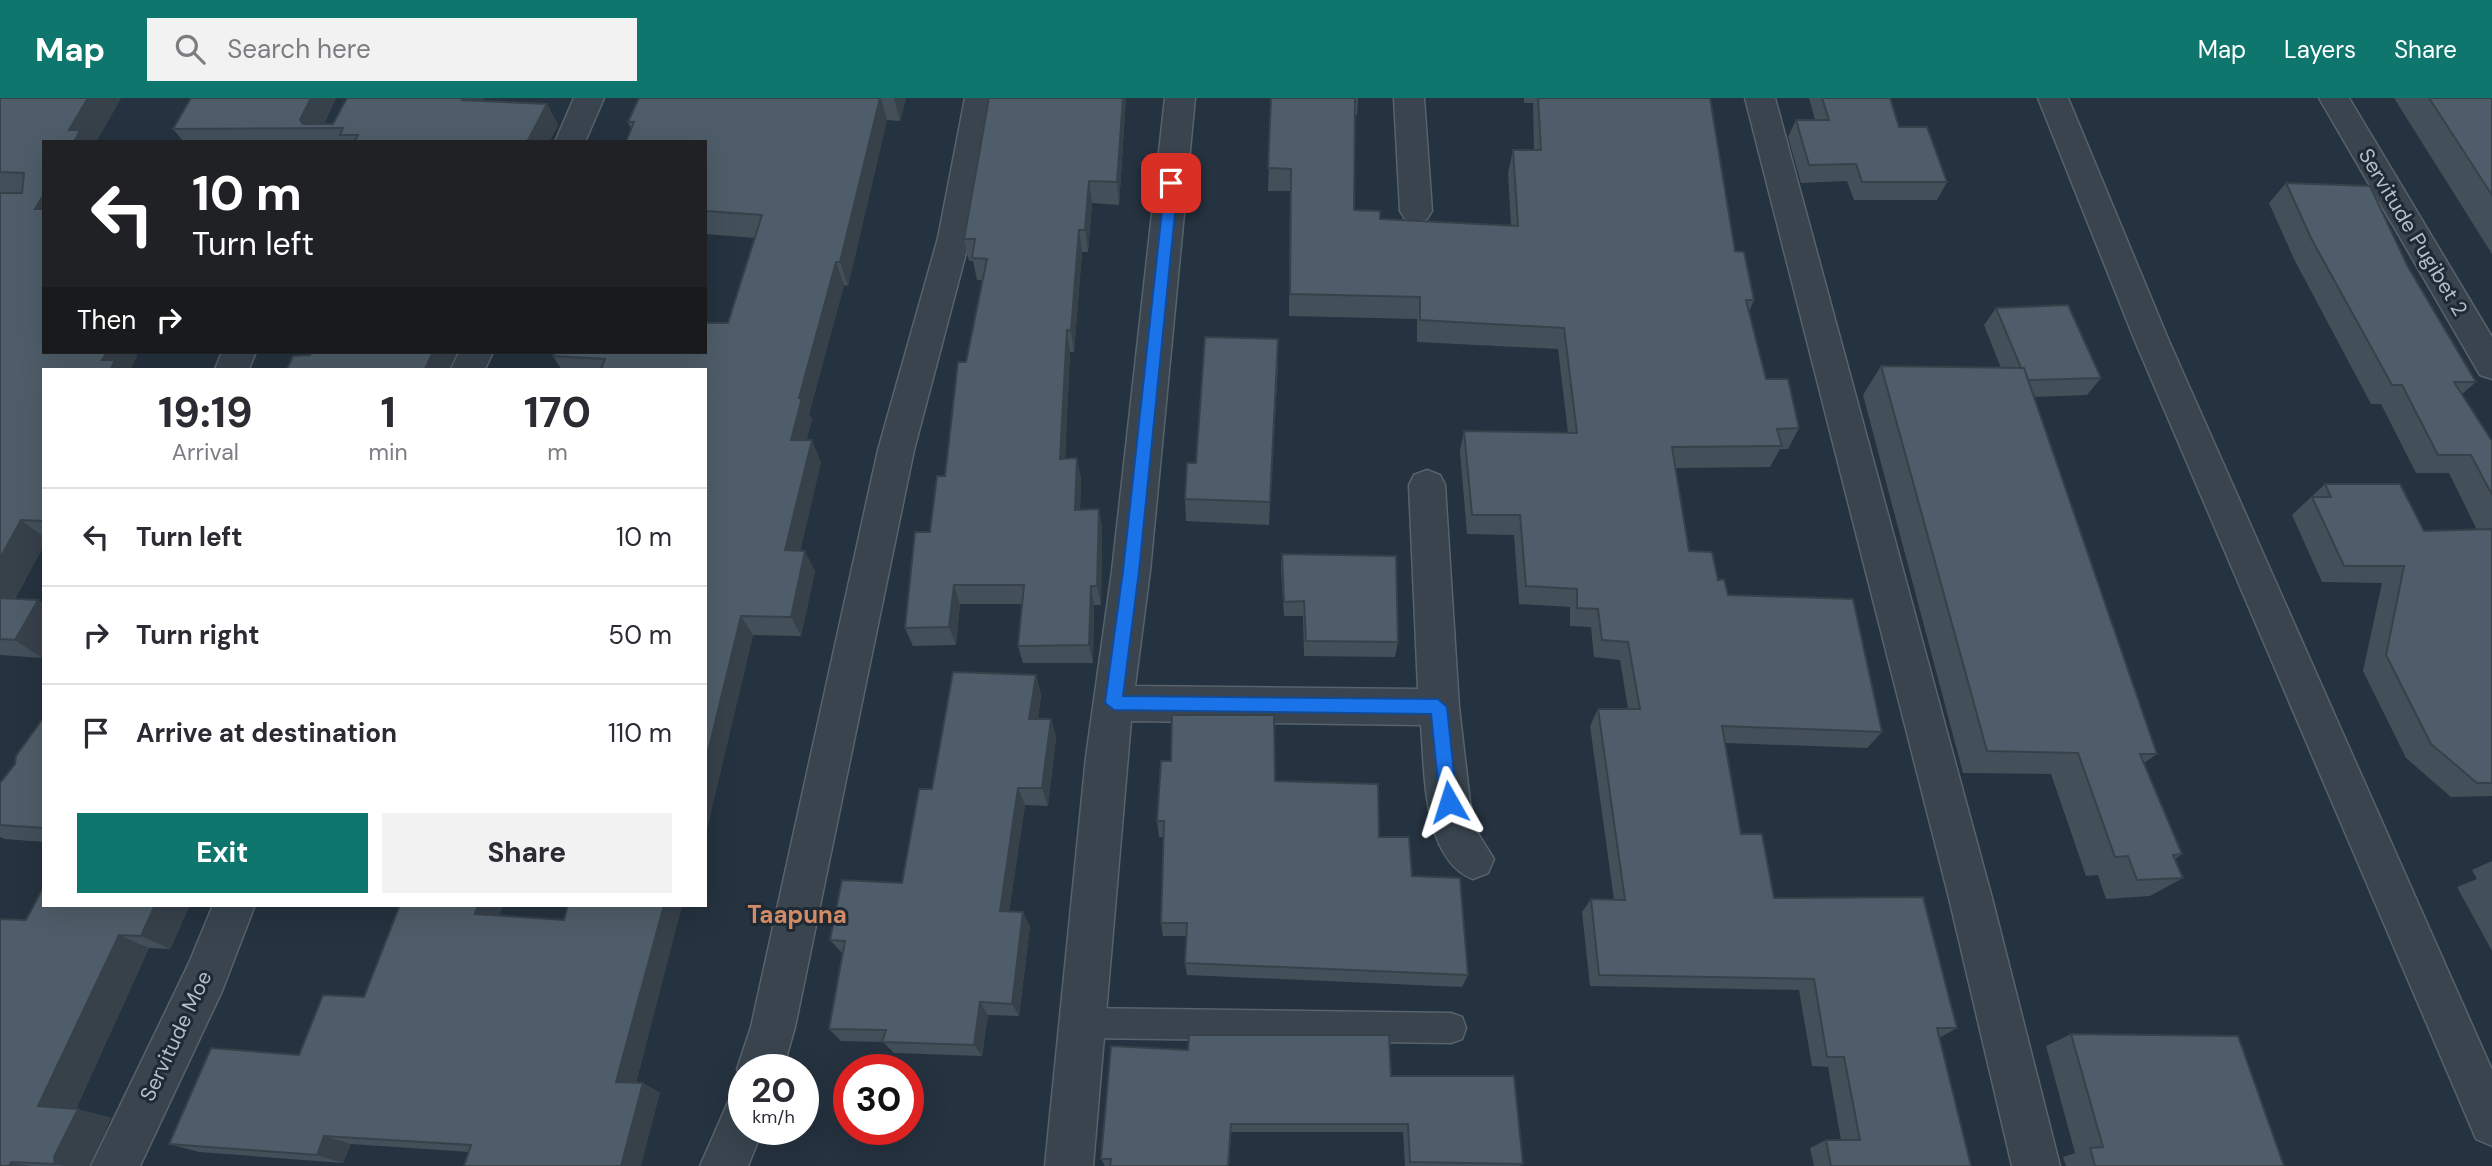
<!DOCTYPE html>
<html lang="en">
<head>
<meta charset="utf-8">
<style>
  body { margin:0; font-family:"DM Sans",sans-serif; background:#f2f2f3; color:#2b2b33; height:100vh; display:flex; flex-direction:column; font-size:26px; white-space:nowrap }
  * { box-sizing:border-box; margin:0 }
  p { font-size:23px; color:#7c7c81 }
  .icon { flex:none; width:38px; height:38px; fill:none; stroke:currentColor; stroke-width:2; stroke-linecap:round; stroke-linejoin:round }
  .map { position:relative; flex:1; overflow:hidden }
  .sheet { position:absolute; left:42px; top:270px; width:665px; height:539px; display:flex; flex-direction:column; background:#fff; border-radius:0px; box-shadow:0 7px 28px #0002 }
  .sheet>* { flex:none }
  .banner { position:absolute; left:42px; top:42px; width:665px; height:214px; border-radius:0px; box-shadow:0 7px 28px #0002; background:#202124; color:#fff; overflow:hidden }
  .speed { position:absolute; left:728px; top:956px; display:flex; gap:14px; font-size:35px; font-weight:700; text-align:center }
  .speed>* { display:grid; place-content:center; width:91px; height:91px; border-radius:50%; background:#fff; box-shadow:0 7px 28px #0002; line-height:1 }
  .speed small { font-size:18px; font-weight:400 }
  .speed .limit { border:10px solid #d22; background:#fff; color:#111 }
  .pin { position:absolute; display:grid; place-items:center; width:60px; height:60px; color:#fff; margin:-30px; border-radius:14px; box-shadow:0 4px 10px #0006 }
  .me { position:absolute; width:77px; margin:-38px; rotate:354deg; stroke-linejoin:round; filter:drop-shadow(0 0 5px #0008) }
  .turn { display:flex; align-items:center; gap:24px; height:147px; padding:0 35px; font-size:32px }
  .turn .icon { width:91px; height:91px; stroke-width:2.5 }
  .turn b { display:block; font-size:49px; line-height:60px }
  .then { display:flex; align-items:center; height:66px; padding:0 35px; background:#0003; gap:14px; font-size:26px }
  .eta { display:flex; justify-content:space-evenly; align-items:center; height:119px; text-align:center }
  .eta b { font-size:42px; font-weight:700; line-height:49px }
  .button { display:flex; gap:14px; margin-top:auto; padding:14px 35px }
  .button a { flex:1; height:80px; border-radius:0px; background:#0f766e; color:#fff; font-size:28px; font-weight:700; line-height:80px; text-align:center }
  .button a+a { background:#f2f2f3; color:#2b2b33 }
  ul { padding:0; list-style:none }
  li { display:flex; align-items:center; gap:21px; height:98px; padding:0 35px; border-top:2px solid #e1e1e2 }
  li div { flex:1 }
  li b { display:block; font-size:26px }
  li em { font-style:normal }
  header { display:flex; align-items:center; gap:42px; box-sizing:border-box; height:98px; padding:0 35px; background:#0f766e; color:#fff }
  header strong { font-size:33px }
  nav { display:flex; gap:38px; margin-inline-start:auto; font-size:24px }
  .search { width:490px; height:63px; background:#f2f2f3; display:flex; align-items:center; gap:18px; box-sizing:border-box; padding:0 24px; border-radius:0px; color:#7c7c81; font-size:26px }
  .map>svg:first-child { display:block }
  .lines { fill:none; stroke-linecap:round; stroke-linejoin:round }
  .lane-casing { stroke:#57626c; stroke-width:3 }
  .street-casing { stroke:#57626c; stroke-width:3 }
  .lane { fill:#39444f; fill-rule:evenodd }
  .street { fill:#39444f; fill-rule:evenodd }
  .wall { fill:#43505a }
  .shaded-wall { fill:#37414a }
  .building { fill:#4e5d69; stroke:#37414a; stroke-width:2 }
  .route { fill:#1a73e8; stroke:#114b97; stroke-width:2 }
  .labels { text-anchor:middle; stroke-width:6; stroke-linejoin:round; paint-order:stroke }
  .street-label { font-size:21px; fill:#b5bfc9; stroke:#1e2934 }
  .quarter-label { font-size:24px; font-weight:bold; fill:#d38b66; stroke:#1e2934 }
</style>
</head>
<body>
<header>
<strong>Map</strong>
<div class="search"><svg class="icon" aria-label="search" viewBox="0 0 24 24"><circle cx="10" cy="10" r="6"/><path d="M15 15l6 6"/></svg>Search here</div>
<nav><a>Map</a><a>Layers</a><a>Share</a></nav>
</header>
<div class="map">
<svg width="2492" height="1068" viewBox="0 0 2492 1068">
  <rect width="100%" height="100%" fill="#25323f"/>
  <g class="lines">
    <defs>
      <path id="lane" d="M1084,910L1451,915L1462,919L1466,930L1462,941L1451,945L1084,940L1073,936L1069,925L1073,914Z"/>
      <path id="street" d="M574,0H604L585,44H555Z
        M965,0H995L970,140L914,352L795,929L783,971H744V987L737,971L751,929L878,352L938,140Z
        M1165,0H1195L1150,473L1135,588L1418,591L1409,387L1414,377L1427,372L1440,377L1445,387L1459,609L1470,704L1477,734L1494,761L1488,775L1473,781C1422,761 1425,673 1421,627L1131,623L1093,1068H1045L1086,659L1112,473Z
        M1394,0H1424L1432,113L1427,121L1416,124L1405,121L1400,113Z
        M1745,0H1775L1992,800L2060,1068H2012L1949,800Z
        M2038,0H2068L2169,243L2492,972V1048L2476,1041L2135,243Z
        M2319,0H2349L2492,239V281L2480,277Z
        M222,254H256L249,271H215Z
        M459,254H493L485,271H451Z
        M213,807H255L222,893L140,1068H91L189,865Z
        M744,997V1031H763L748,1068H700L728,1004Z"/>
    </defs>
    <use href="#lane" class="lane-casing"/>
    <use href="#street" class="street-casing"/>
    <use href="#lane" class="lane"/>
    <use href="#street" class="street"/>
  </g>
  <path class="wall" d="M0,0H121L96,44H44V447L15,501L44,506V557L42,560L0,557Z
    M191,0H336L324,26H333L484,0L483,3L547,6L558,27L549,44H184L173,31Z
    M639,0H906L900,23L887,22L848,188L844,187L809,316L812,322L806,342L821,364L800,453L815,473L801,538L753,537L705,739V271H561L553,258L728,225L755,140L705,136V44L631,31L628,24Z
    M989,0H1126L1119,107L1092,105L1088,154H1082L1074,254H1070L1065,361L1081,380L1080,412L1099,411L1102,430L1101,507H1094L1093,565H1023L1018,548L1022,506H960L956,547L913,548L905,530L945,378L966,264L983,182H977L973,163H969L964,141Z
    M1271,0H1358L1357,17H1355L1354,112L1380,121L1511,128L1508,75L1513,52H1534L1533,5H1524V0H1710L1735,153L1754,202L1749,214L1766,281L1799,330L1788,351H1780L1770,369L1675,370L1689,453L1718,482L1728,497L1882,634L1867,650L1725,645L1741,736L1774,800L1957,930L1939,940L1971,1068H1814L1810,1050L1826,1042H1841L1828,969L1812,968L1799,892L1590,888L1582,814L1591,801L1614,802L1590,628L1598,611H1628L1620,562L1594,559L1591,529L1570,528V509L1519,506L1514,437L1467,436L1460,353L1464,333L1568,335L1558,251L1417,244V221L1289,218L1290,93H1268Z
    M1809,0H1890L1899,29L1947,84L1937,102H1854L1847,83L1801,85L1788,39L1796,22H1815Z
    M2394,0H2492V156Z
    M2286,85L2408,169L2476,284L2462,296L2492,343V698L2451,699L2406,660L2363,573L2382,485L2322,484L2292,417L2325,386L2424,433L2477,432L2449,375H2416L2381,306H2371L2294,161L2269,105Z
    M1996,210L2101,280L2087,297L2034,299L2157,656L2144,665L2182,756L2175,761L2183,780L2150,798L2106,801L2098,777L2086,778L2051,676L1963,675L1863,297L1881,268L2001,270L1984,227Z
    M1278,266L1269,427L1186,423L1185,401L1196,365Z
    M1282,456L1398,544L1395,559L1304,558L1303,518H1284L1281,471Z
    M1036,577L1041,597L1038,621H1051L1056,640L1048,708L1025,707L1009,813L1030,828L1019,918L988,917L982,958L894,955L883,944L841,943L829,931L843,856L830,842L902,785L932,691Z
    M44,619V744L5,741L0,739V685L15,666Z
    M1275,683L1379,739L1412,778L1468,877L1462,889L1187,877L1185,865L1186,838H1163L1161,825L1164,739H1159L1157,723Z
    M2492,763V853L2457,789L2477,781L2472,772Z
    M190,807L170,851L149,850L76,1011L111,1020L89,1068H0L26,822Z
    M400,807H503L499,818L564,822L568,807H682L636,985H643L660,995L469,1054L351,1046L343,1065L199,1054L169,1046L299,957L364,899Z
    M2071,936L2284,1068H2066L2063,1059L2075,1055L2046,948Z
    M1391,978L1523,1066L1520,1068H1405L1403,1034H1231L1229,1068H1105L1101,1061Z"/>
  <path class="shaded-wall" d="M88,0H121L96,44H74L69,32Z
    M311,0H336L322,30H307L300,22Z
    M463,0H484L475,23L462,2Z
    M880,0H881L887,22L848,188L840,164Z
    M894,0H906L900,23Z
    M1123,0H1126L1119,107L1117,84Z
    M547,6L558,27L549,44H527Z
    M1089,83L1092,105L1088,154L1085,132Z
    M44,96V120L35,111Z
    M1079,132L1082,154L1074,254L1071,233Z
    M836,164L844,187L809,316L812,322L801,363L791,342L799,300Z
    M1067,232L1070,254L1064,381L1060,361Z
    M1278,241V266L1269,427L1270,404Z
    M107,254H139L131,271H111L102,262Z
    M433,254H457L449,271H425Z
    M812,342L821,364L796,472L785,452Z
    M1077,360L1081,380L1079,431L1075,412Z
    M1099,411L1102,430L1101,507L1097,488Z
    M21,422L44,439V447L6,516L0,512V460Z
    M805,453L815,473L801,538L791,519Z
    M954,487L960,506L956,547L949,529Z
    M1091,488L1094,507L1093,565L1089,547Z
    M38,502L44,506V557L42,560L15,542Z
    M741,518L753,537L705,739V666Z
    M1036,577L1041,597L1035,640L1029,621Z
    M1051,621L1056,640L1048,708L1042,690Z
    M1018,690L1025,707L1007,828L1000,813Z
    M155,807H190L170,851L141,838Z
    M478,807H503L495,829L475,816Z
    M664,807H682L634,993L616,984Z
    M1023,814L1030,828L1019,918L1012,906Z
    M119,837L149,850L73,1017L38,1008Z
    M980,904L988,917L982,958L974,947Z
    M643,985L660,995L641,1068H621Z
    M78,1011L111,1020L89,1068H63L55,1066L54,1059Z
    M1231,1026L1229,1068H1228Z
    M324,1038L351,1046L343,1065L317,1057Z
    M11,1064L31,1068H9Z"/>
  <path class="building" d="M0,0H88L69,32H80L74,44H44V96L35,111H44V254H107L102,262H115L111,271H44V423L21,422L0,460V95H22L24,75L0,74Z
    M191,0H311L300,22L303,26H333L347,0H463L462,2L547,6L527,44H354L358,37H340L343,30L173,31Z
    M639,0H880L840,164H836L799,300H802L791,342H812L785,452L805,453L791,519L741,518L705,666V271H601L605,261L553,258L555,254H705V225H728L762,117L705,113V44H626L634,24H628Z
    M989,0H1123L1117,84L1089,83L1085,132H1079L1071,233L1067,232L1060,361L1077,360L1075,412L1099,411L1097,488H1091L1089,547L1018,548L1024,487H954L949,529L905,530L915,434H930L937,378H945L958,264H966L987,161L972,160L975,141H964Z
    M1271,0H1355L1354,112L1380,113V121L1518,128L1513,52H1541L1538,0H1710L1735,153L1744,154L1754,202H1746L1766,281H1788L1799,330L1777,331L1782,348L1672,349L1689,453L1712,454L1718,482L1724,481L1728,497L1853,501L1882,634L1722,628L1741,736H1762L1774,800L1923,799L1957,930H1937L1971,1068H1831L1826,1042H1860L1844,959H1827L1814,881L1599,877L1591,801L1625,802L1598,611H1640L1628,544L1602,542L1598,511L1577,510V491L1526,488L1520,417H1472L1464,333L1577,335L1564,230L1420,222V199L1290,196L1291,71L1268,70Z
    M1822,0H1890L1899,29H1927L1947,84H1862L1856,66L1809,67L1796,22H1829Z
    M2429,0H2492V97Z
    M2286,85L2370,88L2408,169L2476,284H2454L2492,343V397L2471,357H2438L2402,287H2392L2312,142Z
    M2068,207L2101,280L2028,282L2024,270H2021L1996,210Z
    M1205,239L1278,241L1270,404L1185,401L1187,365H1196Z
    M312,254H433L425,271H287L293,258L310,257Z
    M1881,268L2024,270L2157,656H2140L2182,756L2173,757L2183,780L2137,782L2128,758L2115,759L2078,655L1987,653Z
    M2325,386H2400L2424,433L2492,431V685H2477L2431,646L2386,557L2404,468H2344L2312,399H2331Z
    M1282,456L1396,458L1398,544L1306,543L1304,503L1284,504Z
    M0,500L38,502L15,542L0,541Z
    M953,574L1036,577L1029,621H1051L1042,690H1018L1000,813L1023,814L1012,906L980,904L974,947L882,944L886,932L829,931L845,843L830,842L842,782L902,785L919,691H932Z
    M1172,617H1274L1275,683L1378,686L1379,739H1409L1412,778L1460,780L1468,877L1185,865L1187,825H1161L1164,723H1157L1161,663H1171Z
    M44,619V730L0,727V685L15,666L16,658Z
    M44,788V807H155L141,838L119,837L38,1008L78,1011L54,1059L55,1066L11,1064L9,1068H0V821L26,822Z
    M400,807H478L475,816L564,822L568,807H664L616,984L643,985L621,1068H464L471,1047L324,1038L317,1057L169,1046L211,950L299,957L323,897L364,899Z
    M2071,936L2238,938L2284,1068H2095L2090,1050L2103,1049Z
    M1189,937H1389L1391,978H1514L1523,1066L1410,1064L1408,1026H1231L1228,1068H1110L1111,1061H1101L1111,948L1188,952Z"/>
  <path class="route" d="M1171,80L1178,85L1139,473L1123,598L1438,601L1447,609L1457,704L1455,709L1449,712L1440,704L1431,616L1114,612L1105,605L1123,473L1165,85Z"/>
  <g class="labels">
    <g class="street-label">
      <text transform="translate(2413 134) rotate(59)" y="7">Servitude Pugibet 2</text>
      <text transform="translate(176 938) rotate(-65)" y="7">Servitude Moe</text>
    </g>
    <g class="quarter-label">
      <text x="797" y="825">Taapuna</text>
    </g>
  </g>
</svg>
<div class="speed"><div>20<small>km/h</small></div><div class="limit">30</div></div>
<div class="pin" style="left:1171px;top:85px;background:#d93025"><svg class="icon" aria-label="arrive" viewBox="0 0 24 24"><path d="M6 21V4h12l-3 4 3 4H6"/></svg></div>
<svg class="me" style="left:1449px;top:704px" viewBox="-20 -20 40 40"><path d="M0-17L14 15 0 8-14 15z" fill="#1a73e8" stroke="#fff" stroke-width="4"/></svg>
<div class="banner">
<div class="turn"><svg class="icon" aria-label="left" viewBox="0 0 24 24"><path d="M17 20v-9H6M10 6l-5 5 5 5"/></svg><div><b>10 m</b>Turn left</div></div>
<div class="then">Then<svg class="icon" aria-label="right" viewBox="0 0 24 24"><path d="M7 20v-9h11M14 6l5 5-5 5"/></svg></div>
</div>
<section class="sheet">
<div class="eta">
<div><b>19:19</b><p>Arrival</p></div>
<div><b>1</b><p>min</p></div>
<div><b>170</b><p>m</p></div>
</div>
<ul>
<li><svg class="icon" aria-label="left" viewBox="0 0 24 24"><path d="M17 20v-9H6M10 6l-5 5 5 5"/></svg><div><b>Turn left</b></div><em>10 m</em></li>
<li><svg class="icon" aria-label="right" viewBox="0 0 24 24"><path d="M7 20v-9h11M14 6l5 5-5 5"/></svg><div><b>Turn right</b></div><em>50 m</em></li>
<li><svg class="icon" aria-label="arrive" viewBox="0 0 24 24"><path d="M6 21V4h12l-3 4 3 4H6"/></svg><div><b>Arrive at destination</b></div><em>110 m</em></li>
</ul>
<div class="button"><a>Exit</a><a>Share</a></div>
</section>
</div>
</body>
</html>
